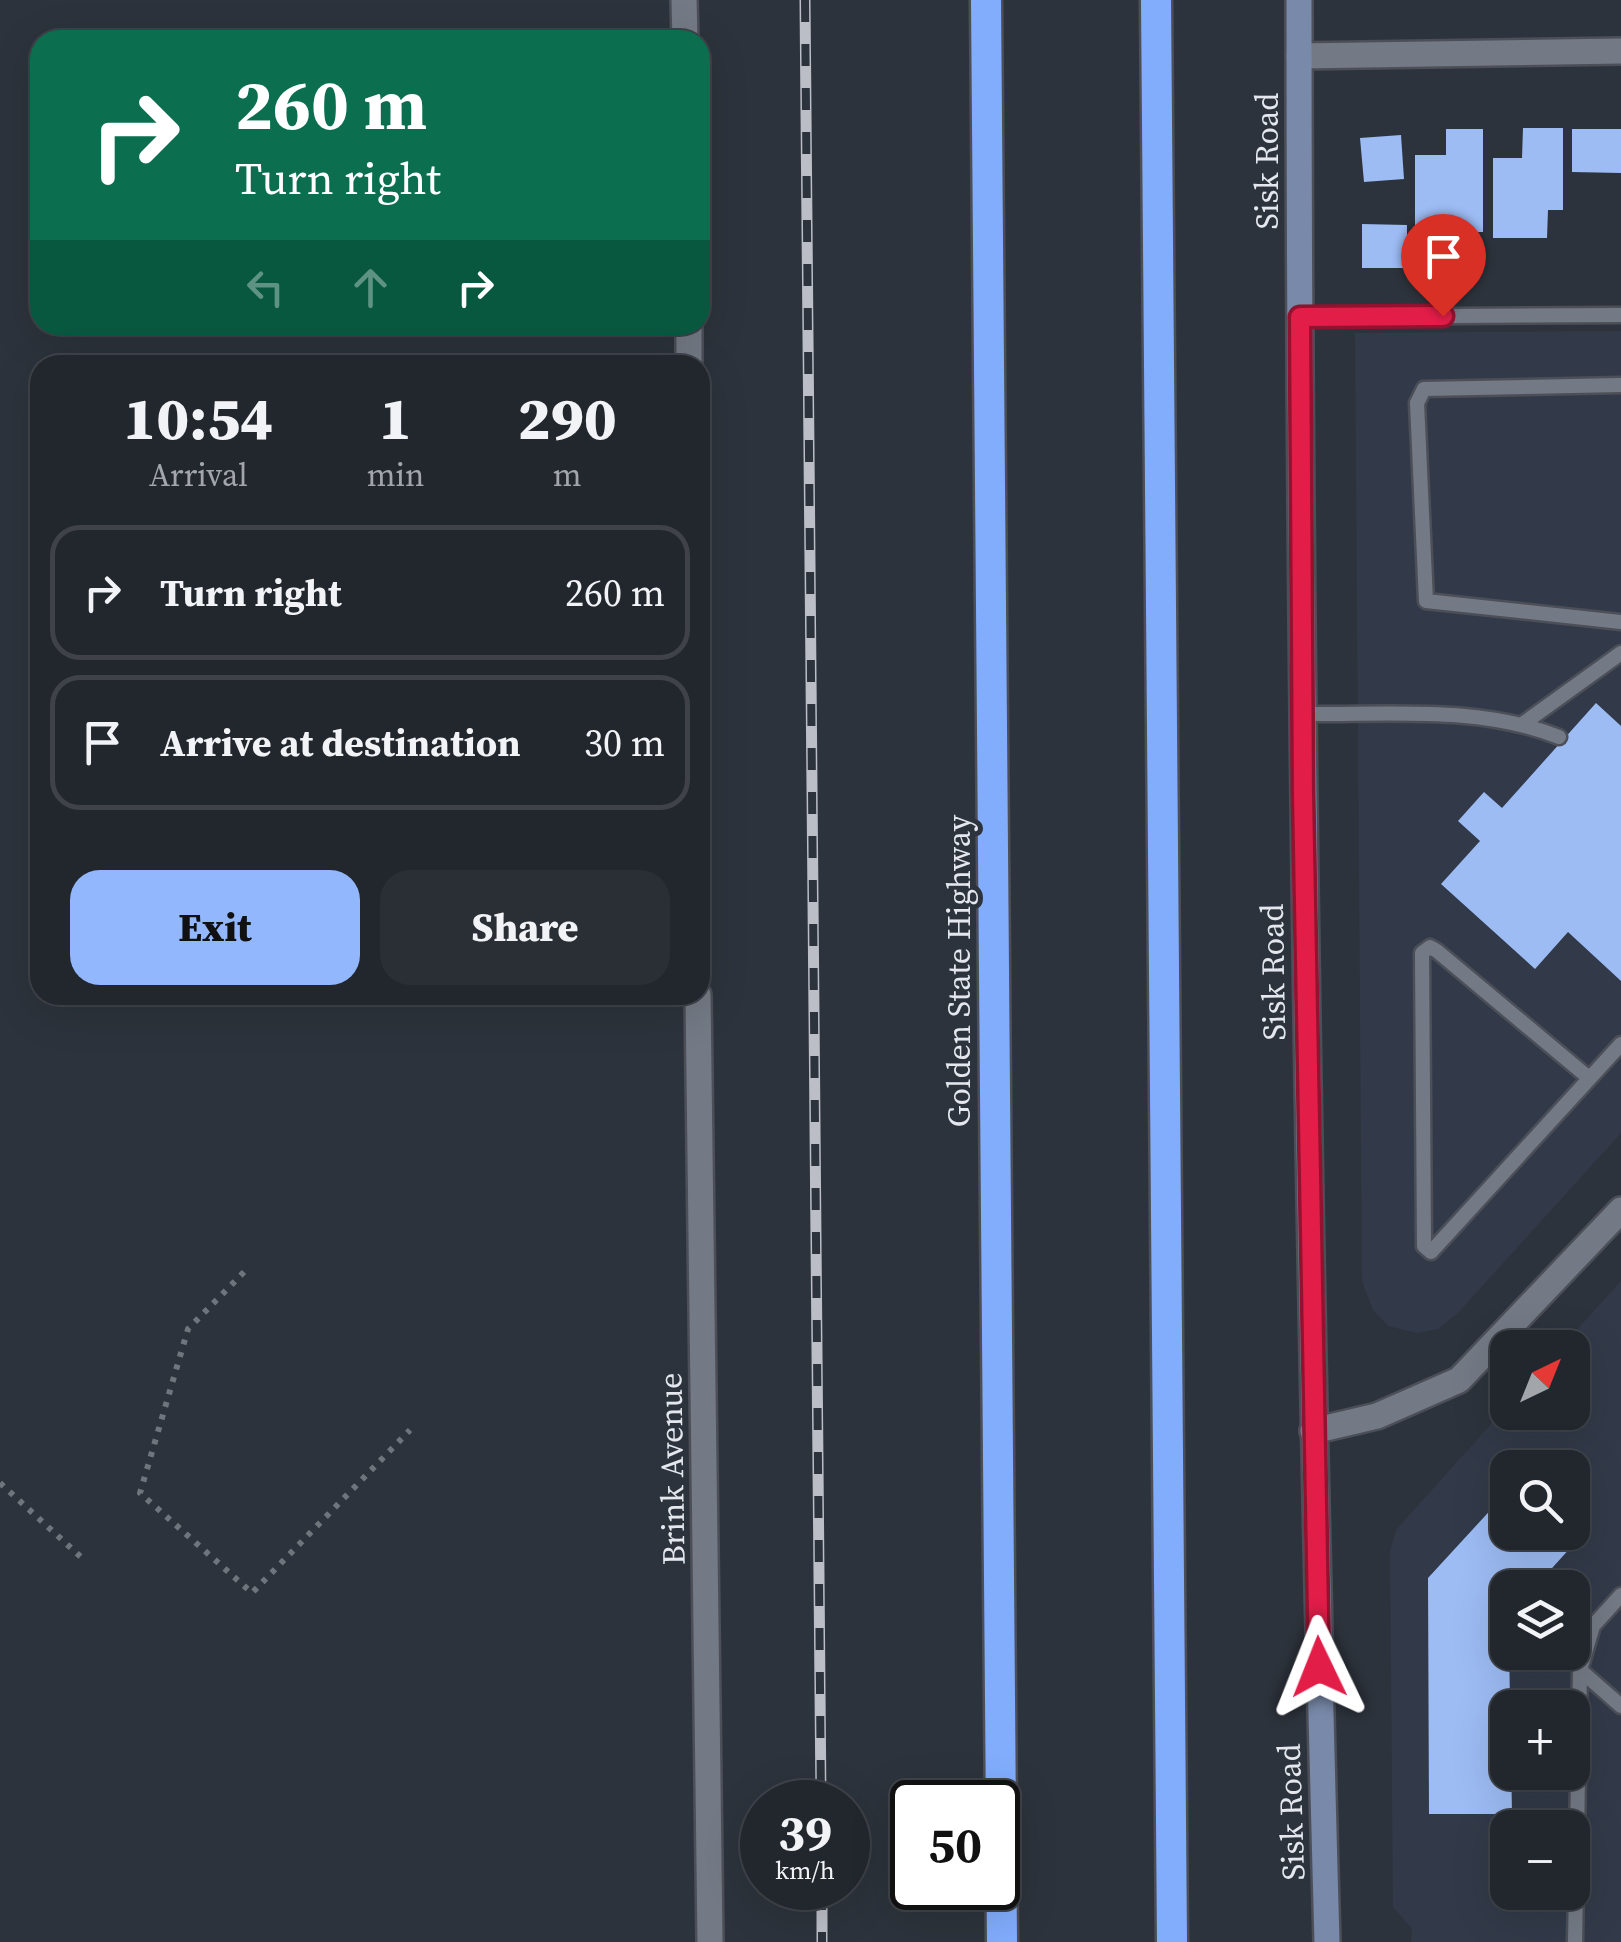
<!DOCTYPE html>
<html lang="en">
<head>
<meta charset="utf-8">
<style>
  body { margin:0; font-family:"Source Serif 4",serif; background:#2a2e35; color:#f1f3f6; height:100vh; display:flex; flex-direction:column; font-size:38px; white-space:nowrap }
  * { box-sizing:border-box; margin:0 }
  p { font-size:32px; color:#a2a5aa }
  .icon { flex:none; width:55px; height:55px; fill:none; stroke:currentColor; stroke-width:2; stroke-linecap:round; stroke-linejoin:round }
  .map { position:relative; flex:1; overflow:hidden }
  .side { position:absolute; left:30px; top:355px; width:680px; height:650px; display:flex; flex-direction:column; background:#22262d; border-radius:30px; box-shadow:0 10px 40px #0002,0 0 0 2px #3f4349 }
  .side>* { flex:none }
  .banner { position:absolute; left:30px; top:30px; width:680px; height:305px; border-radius:30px; box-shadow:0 10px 40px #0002,0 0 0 2px #3f4349; background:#0b6e4f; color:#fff; overflow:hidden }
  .needle { width:65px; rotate:43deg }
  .fabs { position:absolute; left:1490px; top:1330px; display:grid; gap:20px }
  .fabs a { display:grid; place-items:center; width:100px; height:100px; border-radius:20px; background:#22262d; box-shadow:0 10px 40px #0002,0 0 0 2px #3f4349; font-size:50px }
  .speed { position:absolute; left:740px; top:1780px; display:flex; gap:20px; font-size:50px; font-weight:700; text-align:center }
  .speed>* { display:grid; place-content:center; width:130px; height:130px; border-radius:50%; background:#22262d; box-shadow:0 10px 40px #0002,0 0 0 2px #3f4349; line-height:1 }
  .speed small { font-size:25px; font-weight:400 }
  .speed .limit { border:5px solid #111; border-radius:15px; background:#fff; color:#111 }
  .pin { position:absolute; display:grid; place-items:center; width:85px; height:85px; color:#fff; margin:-102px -42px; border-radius:50% 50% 50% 0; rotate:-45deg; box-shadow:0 0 10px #0007 }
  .pin .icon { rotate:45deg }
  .me { position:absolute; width:110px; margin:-55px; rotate:358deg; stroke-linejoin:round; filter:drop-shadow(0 0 8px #0008) }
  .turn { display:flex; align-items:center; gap:35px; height:210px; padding:0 40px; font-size:45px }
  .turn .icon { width:130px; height:130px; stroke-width:2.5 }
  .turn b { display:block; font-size:70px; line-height:85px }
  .lanes { display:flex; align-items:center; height:95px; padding:0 40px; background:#0003; justify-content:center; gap:50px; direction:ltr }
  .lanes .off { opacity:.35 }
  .eta { display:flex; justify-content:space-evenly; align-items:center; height:170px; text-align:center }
  .eta b { font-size:60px; font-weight:800; line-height:70px }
  .action { display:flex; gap:20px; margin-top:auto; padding:20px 40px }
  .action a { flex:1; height:115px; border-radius:30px; background:#92b7fd; color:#111; font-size:40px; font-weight:800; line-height:115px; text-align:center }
  .action a+a { background:#2a2e35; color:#f1f3f6 }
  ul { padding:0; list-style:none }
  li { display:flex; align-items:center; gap:30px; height:135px; margin:0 20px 15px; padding:0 20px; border:5px solid #3f4349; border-radius:30px }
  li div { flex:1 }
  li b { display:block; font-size:38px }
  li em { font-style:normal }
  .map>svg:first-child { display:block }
  .built { fill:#323a49; fill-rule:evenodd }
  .building { fill:#9dbcf4 }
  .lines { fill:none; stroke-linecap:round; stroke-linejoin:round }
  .service-casing { stroke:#4c4f58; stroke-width:19 }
  .minor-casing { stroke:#4c4f58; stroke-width:30 }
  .tertiary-casing { stroke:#4c4f58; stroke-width:30 }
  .secondary-casing { stroke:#4c4f58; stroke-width:30 }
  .motorway-casing { stroke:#4c4f58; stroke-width:35 }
  .path { stroke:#70757d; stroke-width:6; stroke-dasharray:5 8; stroke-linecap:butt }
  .service { stroke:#747a85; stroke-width:14 }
  .minor { stroke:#747a85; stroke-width:25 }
  .tertiary { stroke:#747a85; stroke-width:25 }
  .secondary { stroke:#7889a9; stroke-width:25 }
  .motorway { stroke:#82adfd; stroke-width:30 }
  .rail-casing { stroke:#bbbec6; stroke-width:11 }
  .rail { stroke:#2d333c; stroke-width:8; stroke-dasharray:22; stroke-linecap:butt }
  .route-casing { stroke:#92132f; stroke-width:25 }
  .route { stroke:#e11d48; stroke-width:18 }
  .labels { text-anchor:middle; stroke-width:10; stroke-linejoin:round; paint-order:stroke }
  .street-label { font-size:32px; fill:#e4e7ee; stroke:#2d333c }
</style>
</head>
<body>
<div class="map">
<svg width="1621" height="1942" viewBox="0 0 1621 1942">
  <rect width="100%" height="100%" fill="#2d333c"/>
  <path class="built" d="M1621,331V1133L1457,1314L1438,1329L1417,1333L1388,1326L1373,1310L1362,1281L1355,333Z
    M1621,1281V1942H1411L1412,1929L1393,1907L1390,1551L1396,1530L1507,1406L1508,1412H1572V1348L1561,1347ZM1508,1468H1572V1532H1508ZM1508,1588H1572V1652H1508ZM1508,1708H1572V1772H1508ZM1508,1828H1572V1892H1508Z"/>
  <path class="building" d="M1523,128H1563V210H1548L1547,238H1493V158H1522Z
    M1446,129H1483V232H1415V155H1446Z
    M1572,129H1621V173L1572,172Z
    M1401,135L1404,179L1364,182L1360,138Z
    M1362,224L1407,225V268H1362Z
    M1596,703L1621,726V981L1568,932L1535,969L1441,884L1480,841L1458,821L1484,792L1502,808Z
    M1508,1491V1532H1572V1527L1582,1535L1534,1588H1508L1512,1814H1429L1428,1578Z"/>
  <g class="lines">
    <defs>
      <path id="service" d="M1300,317L1621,315
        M1621,385L1424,389L1417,403L1426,601L1621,622
        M1302,714C1387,715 1479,705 1559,737
        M1524,723L1621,653
        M1589,1078L1437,951L1430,947L1422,953L1424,1246L1431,1252L1621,1044
        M1580,1670L1621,1706
        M1575,1942L1580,1670L1593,1626L1621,1595"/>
      <path id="minor" d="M684,0L685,40
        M1299,56L1621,51
        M689,325V365
        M698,995L710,1942"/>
      <path id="tertiary" d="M1313,1431L1377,1416L1459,1380L1621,1210"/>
      <path id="secondary" d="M1299,0C1299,648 1309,1295 1327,1942"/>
      <path id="motorway" d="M986,0L1002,1942
        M1156,0L1172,1942"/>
    </defs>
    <use href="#service" class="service-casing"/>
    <use href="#minor" class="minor-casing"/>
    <use href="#tertiary" class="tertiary-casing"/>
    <use href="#secondary" class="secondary-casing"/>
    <use href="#motorway" class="motorway-casing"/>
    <path class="path" d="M244,1272L188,1329L140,1493L252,1593L410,1430
      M0,1483L82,1558"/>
    <use href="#service" class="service"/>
    <use href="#minor" class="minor"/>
    <use href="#tertiary" class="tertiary"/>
    <use href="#secondary" class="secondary"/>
    <use href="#motorway" class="motorway"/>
    <defs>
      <path id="rail" d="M805,0L821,1802
        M822,1888V1942"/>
    </defs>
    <use href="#rail" class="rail-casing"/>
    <use href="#rail" class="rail"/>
  </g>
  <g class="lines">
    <defs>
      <path id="route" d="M1319,1667L1303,794L1300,317L1443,316"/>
    </defs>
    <use href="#route" class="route-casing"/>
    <use href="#route" class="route"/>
  </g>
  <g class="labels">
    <g class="street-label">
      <text transform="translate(1267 161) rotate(-90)" y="11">Sisk Road</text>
      <text transform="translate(959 971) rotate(-90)" y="11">Golden State Highway</text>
      <text transform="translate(1273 972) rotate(-91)" y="11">Sisk Road</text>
      <text transform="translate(672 1469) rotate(-91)" y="11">Brink Avenue</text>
      <text transform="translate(1291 1812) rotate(-92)" y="11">Sisk Road</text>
    </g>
  </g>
</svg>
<div class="fabs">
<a><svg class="needle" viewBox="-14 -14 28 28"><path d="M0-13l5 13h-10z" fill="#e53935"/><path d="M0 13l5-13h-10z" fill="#a2a5aa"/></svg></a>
<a><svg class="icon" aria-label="search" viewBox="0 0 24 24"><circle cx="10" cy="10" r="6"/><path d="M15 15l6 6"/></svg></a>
<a><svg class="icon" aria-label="layers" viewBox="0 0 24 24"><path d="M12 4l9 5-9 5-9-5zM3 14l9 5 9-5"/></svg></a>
<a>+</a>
<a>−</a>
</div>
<div class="speed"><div>39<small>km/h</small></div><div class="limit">50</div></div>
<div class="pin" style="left:1443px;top:316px;background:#d93025"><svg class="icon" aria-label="arrive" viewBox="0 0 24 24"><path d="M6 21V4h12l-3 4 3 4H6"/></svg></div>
<svg class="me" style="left:1319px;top:1667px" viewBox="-20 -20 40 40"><path d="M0-17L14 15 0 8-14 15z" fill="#e11d48" stroke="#fff" stroke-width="4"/></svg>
<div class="banner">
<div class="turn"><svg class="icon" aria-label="right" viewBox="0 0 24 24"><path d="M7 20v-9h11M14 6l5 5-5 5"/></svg><div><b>260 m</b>Turn right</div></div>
<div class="lanes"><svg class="icon off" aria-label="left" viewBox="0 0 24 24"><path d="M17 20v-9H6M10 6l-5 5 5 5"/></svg><svg class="icon off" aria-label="ahead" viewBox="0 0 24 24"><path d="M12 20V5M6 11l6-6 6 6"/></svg><svg class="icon" aria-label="right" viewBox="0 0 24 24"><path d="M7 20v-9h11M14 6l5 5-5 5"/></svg></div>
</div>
<section class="side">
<div class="eta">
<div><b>10:54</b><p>Arrival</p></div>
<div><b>1</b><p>min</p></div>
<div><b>290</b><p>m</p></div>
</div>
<ul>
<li><svg class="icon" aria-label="right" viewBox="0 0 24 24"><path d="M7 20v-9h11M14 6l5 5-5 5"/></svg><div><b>Turn right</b></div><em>260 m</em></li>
<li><svg class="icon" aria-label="arrive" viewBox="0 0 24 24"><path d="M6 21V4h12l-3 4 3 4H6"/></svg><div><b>Arrive at destination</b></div><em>30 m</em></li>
</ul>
<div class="action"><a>Exit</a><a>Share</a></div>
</section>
</div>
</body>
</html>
